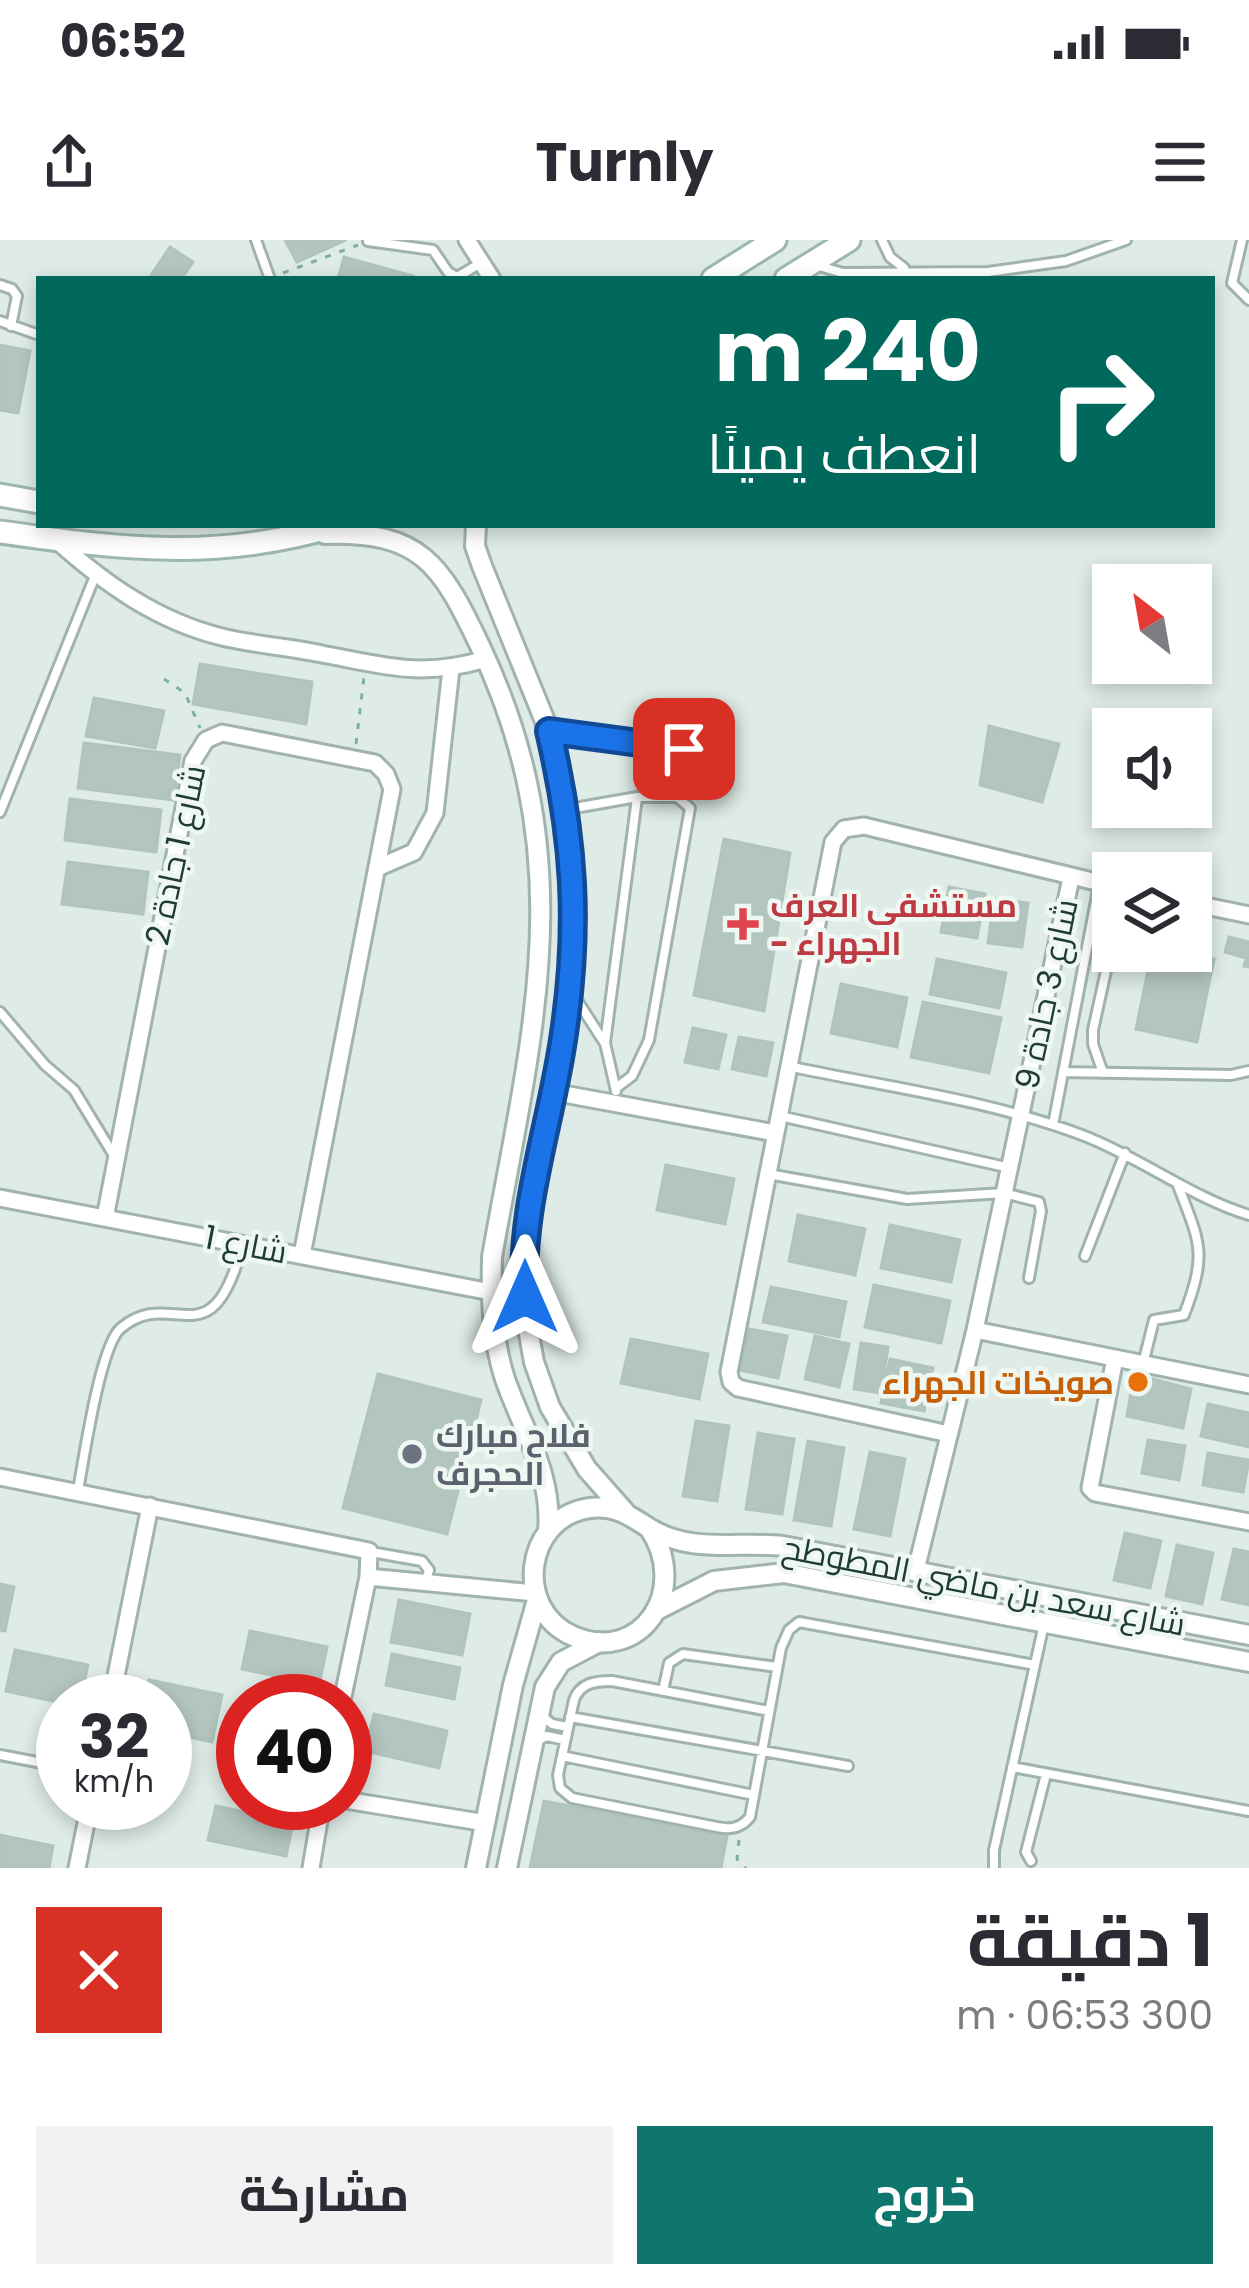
<!DOCTYPE html>
<html lang="ar">
<head>
<meta charset="utf-8">
<style>
  body { margin:0; font-family:Poppins,Cairo,sans-serif; background:#f2f2f3; color:#2b2b33; direction:rtl; height:100vh; display:flex; flex-direction:column; font-size:45px; white-space:nowrap }
  * { box-sizing:border-box; margin:0 }
  p { font-size:39px; color:#7c7c81 }
  .icon { flex:none; width:66px; height:66px; fill:none; stroke:currentColor; stroke-width:2; stroke-linecap:round; stroke-linejoin:round }
  .map { position:relative; height:1628px; overflow:hidden; direction:ltr }
  .drawer { display:flex; flex-direction:column; background:#fff; flex:1 }
  .drawer>* { flex:none }
  .hud { position:absolute; left:36px; top:36px; width:1179px; height:252px; border-radius:0px; box-shadow:0 6px 18px #0003; direction:rtl; background:#00695c; color:#fff; overflow:hidden }
  .needle { width:78px; rotate:329deg }
  .buttons { position:absolute; left:1092px; top:324px; display:grid; gap:24px }
  .buttons a { display:grid; place-items:center; width:120px; height:120px; border-radius:0px; background:#fff; box-shadow:0 6px 18px #0003; font-size:60px }
  .speed { position:absolute; left:36px; top:1434px; display:flex; gap:24px; font-size:60px; font-weight:700; text-align:center }
  .speed>* { display:grid; place-content:center; width:156px; height:156px; border-radius:50%; background:#fff; box-shadow:0 6px 18px #0003; line-height:1 }
  .speed small { font-size:30px; font-weight:400 }
  .speed .limit { border:18px solid #d22; background:#fff; color:#111 }
  .pin { position:absolute; display:grid; place-items:center; width:102px; height:102px; color:#fff; margin:-51px; border-radius:24px; box-shadow:0 6px 18px #0006 }
  .me { position:absolute; width:132px; margin:-66px; rotate:0deg; stroke-linejoin:round; filter:drop-shadow(0 0 9px #0008) }
  .turn { display:flex; align-items:center; gap:42px; height:252px; padding:0 36px; font-size:54px }
  .turn .icon { width:156px; height:156px; stroke-width:2.5 }
  .turn b { display:block; font-size:84px; line-height:102px }
  .round { display:grid; place-items:center; flex:none; width:126px; height:126px; border-radius:0px; background:#f2f2f3 }
  .overview { display:flex; align-items:center; justify-content:space-between; height:204px; padding:0 36px }
  h1 { font-size:72px; font-weight:700; line-height:90px }
  .action { display:flex; gap:24px; margin-top:auto; padding:24px 36px }
  .action a { flex:1; height:138px; border-radius:0px; background:#0f766e; color:#fff; font-size:48px; font-weight:700; line-height:138px; text-align:center }
  .action a+a { background:#f2f2f3; color:#2b2b33 }
  .status { display:flex; justify-content:space-between; align-items:center; height:84px; padding:0 60px; background:#fff; direction:ltr }
  .status svg { height:33px; fill:currentColor }
  header { display:flex; justify-content:space-between; align-items:center; height:156px; padding:0 36px; background:#fff; font-size:54px; font-weight:700 }
  .map>svg:first-child { display:block }
  .building { fill:#b3c5bf; stroke:#b0c4bd; stroke-width:3 }
  .lines { fill:none; stroke-linecap:round; stroke-linejoin:round }
  .service-casing { stroke:#a1b3ad; stroke-width:14 }
  .minor-casing { stroke:#a1b3ad; stroke-width:21 }
  .tertiary-casing { stroke:#a1b3ad; stroke-width:24 }
  .secondary-casing { stroke:#9db7af; stroke-width:27 }
  .path { stroke:#7db0a2; stroke-width:3; stroke-dasharray:6 9; stroke-linecap:butt }
  .service { stroke:#fff; stroke-width:8 }
  .minor { stroke:#fff; stroke-width:15 }
  .tertiary { stroke:#fff; stroke-width:18 }
  .secondary { stroke:#fff; stroke-width:21 }
  .route-casing { stroke:#114b97; stroke-width:30 }
  .route { stroke:#1a73e8; stroke-width:21 }
  .health-dot { fill:#e0444e; stroke:#eff7f3; stroke-width:4.5 }
  .food-dot { fill:#e8710a; stroke:#eff7f3; stroke-width:4.5 }
  .worship-dot { fill:#6b7280; stroke:#eff7f3; stroke-width:4.5 }
  .labels { text-anchor:middle; stroke-width:9; stroke-linejoin:round; paint-order:stroke }
  .street-label { font-size:33px; fill:#1f3b35; stroke:#eff7f3 }
  .health-label { font-size:33px; font-weight:bold; fill:#be3a42; stroke:#eff7f3; text-anchor:start }
  .food-label { font-size:33px; font-weight:bold; fill:#c56008; stroke:#eff7f3; text-anchor:end }
  .worship-label { font-size:33px; font-weight:bold; fill:#5b616d; stroke:#eff7f3; text-anchor:start }
</style>
</head>
<body>
<div class="status"><b>06:52</b><svg viewBox="0 0 49 12"><path d="M0 12V9h3v3zM5 12V6h3v6zM10 12V3h3v9zM15 12V0h3v12zM26 1h20v11H26zM47 4h2v5h-2z"/></svg></div>
<header><svg class="icon" aria-label="menu" viewBox="0 0 24 24"><path d="M4 6h16M4 12h16M4 18h16"/></svg>Turnly<svg class="icon" aria-label="share" viewBox="0 0 24 24"><path d="M12 15V3M7 8l5-5 5 5M5 13v7h14v-7"/></svg></header>
<div class="map">
<svg width="1249" height="1628" viewBox="0 0 1249 1628">
  <rect width="100%" height="100%" fill="#deebe6"/>
  <path class="building" d="M285,0H346L297,22Z
    M170,7L193,22L181,39H154L150,37Z
    M344,17L413,36L412,39H338Z
    M0,105L30,111L18,173L0,170Z
    M200,424L312,442L306,484L193,464Z
    M94,458L164,471L155,508L86,496Z
    M989,486L1059,504L1042,562L980,545Z
    M84,503L180,515L174,560L78,548Z
    M70,559L161,570L156,612L65,600Z
    M724,599L790,613L764,771L694,755Z
    M68,622L148,632L143,674L62,664Z
    M949,647L985,654L977,698L941,692Z
    M994,659L1028,663L1022,707L988,703Z
    M1229,697L1249,702V727L1244,726L1246,718L1225,712Z
    M1152,711L1214,719L1197,802L1136,789Z
    M937,719L1006,733L999,768L930,754Z
    M841,744L907,758L897,807L831,793Z
    M923,762L1001,778L989,833L911,817Z
    M693,788L726,795L718,829L685,822Z
    M739,797L773,803L766,836L732,829Z
    M666,925L734,939L725,984L657,970Z
    M798,975L865,989L855,1035L789,1021Z
    M890,985L960,1000L951,1042L881,1028Z
    M874,1045L950,1061L941,1103L865,1087Z
    M771,1047L846,1062L839,1097L763,1082Z
    M749,1089L787,1096L778,1138L740,1130Z
    M815,1096L849,1104L839,1147L805,1139Z
    M631,1099L708,1114L699,1159L621,1143Z
    M861,1103L888,1107L881,1153L854,1149Z
    M890,1119L933,1128L924,1171L881,1163Z
    M378,1134L481,1160L447,1294L343,1268Z
    M1134,1134L1191,1149L1183,1188L1127,1176Z
    M1208,1164L1249,1173V1207L1201,1196Z
    M696,1181L729,1186L717,1261L683,1256Z
    M758,1193L794,1199L782,1274L746,1269Z
    M1148,1200L1185,1206L1179,1240L1142,1233Z
    M808,1201L844,1208L831,1286L794,1280Z
    M870,1212L905,1219L890,1296L854,1289Z
    M1208,1213L1249,1220L1243,1252L1203,1245Z
    M1125,1293L1161,1301L1150,1348L1114,1340Z
    M1177,1305L1213,1313L1202,1364L1166,1356Z
    M1234,1309L1249,1312V1365L1222,1359Z
    M0,1344L14,1347L5,1391L0,1390Z
    M399,1360L470,1374L462,1415L391,1402Z
    M250,1391L327,1407L319,1445L242,1429Z
    M15,1410L88,1425L80,1461L63,1463L6,1451Z
    M392,1414L460,1428L454,1459L386,1445Z
    M149,1440L222,1455L212,1502L165,1492V1461H145Z
    M374,1474L447,1491L439,1528L365,1511Z
    M544,1561L727,1596L721,1628H530Z
    M216,1566L293,1582L286,1616L208,1600Z
    M0,1595L53,1606L49,1628H0Z"/>
  <g class="lines">
    <defs>
      <path id="service" d="M256,0L270,39
        M882,0L890,17L904,28
        M1242,0L1232,43L1249,60
        M368,1L433,10L448,32L457,37L481,23
        M819,26L843,33L988,32L1066,21L1126,0
        M0,45L12,49L17,56L11,86
        M0,81L39,95
        M551,492L684,509
        M569,569L637,557H677L690,568L649,800L632,836L616,848
        M0,572L95,336
        M573,754L604,802
        M0,772L45,825L74,850L113,914
        M792,827C888,847 989,860 1082,895C1140,917 1190,957 1249,975
        M1063,832L1231,835L1249,831
        M1103,833L1093,804V790L1113,699
        M616,851L605,803L637,558
        M780,876L1010,928
        M1053,885L1099,645
        M768,934L907,959L1004,953L1039,962L1041,971L1029,1038
        M1085,1016L1125,913
        M1143,1124L1154,1080L1184,1075C1208,1012 1200,1003 1177,943
        M78,1250C84,1219 100,1105 121,1088C173,1044 211,1126 243,1003
        M371,1312L422,1321L429,1330L426,1341
        M663,1451L669,1423L683,1414L777,1427
        M769,1471L612,1441C595,1441 580,1443 574,1460L558,1535L560,1548L572,1558L717,1587C731,1590 741,1588 750,1577L781,1408L789,1390L799,1382L1035,1425
        M542,1476L552,1484L568,1487
        M570,1477L848,1526
        M538,1500L547,1496L565,1500
        M0,1515L63,1527
        M562,1516L754,1555
        M1012,1527L1249,1571
        M1031,1621L1026,1612L1046,1534
        M994,1628V1610L1044,1384"/>
      <path id="minor" d="M467,0L492,39
        M56,300C105,344 157,381 222,397C255,405 289,407 322,414C386,426 421,438 486,419
        M377,628L414,612L435,573L451,429
        M1191,663L1249,675
        M553,852L775,893
        M0,958L491,1052
        M105,978L193,521L206,500L222,493L375,523L386,534L392,549L302,1015
        M975,1090L1249,1145
        M1115,1118L1090,1248L1095,1253L1249,1282
        M949,1194L738,1148L731,1142L729,1132L833,602L844,589L864,586L1113,646
        M0,1237L369,1311L368,1337L342,1461
        M916,1330L975,1090L1071,638
        M368,1337L535,1353
        M111,1461L150,1266
        M345,1560L486,1583
        M77,1628L90,1563
        M311,1628L322,1563"/>
      <path id="tertiary" d="M476,285L475,306L482,326L549,491L568,569L573,644V717L564,794L522,1013L528,1089L534,1122L550,1167L587,1229L625,1272
        M325,294C421,291 441,324 480,406C583,623 531,795 492,1017C491,1058 492,1099 505,1139C523,1191 553,1234 548,1291
        M649,1288C691,1350 641,1425 573,1396C513,1370 524,1277 590,1268C615,1265 629,1275 649,1288C691,1314 737,1301 783,1306L1249,1395
        M657,1370L714,1341L784,1333L1249,1422
        M476,1628L513,1445L537,1360
        M507,1628L545,1447L561,1422L599,1402"/>
      <path id="secondary" d="M713,39L775,0
        M786,39L849,0
        M0,255L39,262
        M0,292C120,309 220,321 338,285"/>
    </defs>
    <use href="#service" class="service-casing"/>
    <use href="#minor" class="minor-casing"/>
    <use href="#tertiary" class="tertiary-casing"/>
    <use href="#secondary" class="secondary-casing"/>
    <path class="path" d="M283,33L358,5
      M164,439L185,453L200,488
      M356,504L364,437
      M739,1600L737,1619L746,1628"/>
    <use href="#service" class="service"/>
    <use href="#minor" class="minor"/>
    <use href="#tertiary" class="tertiary"/>
    <use href="#secondary" class="secondary"/>
  </g>
  <g class="lines">
    <defs>
      <path id="route" d="M525,1057C519,968 552,881 564,793C580,685 574,597 549,491L684,509"/>
    </defs>
    <use href="#route" class="route-casing"/>
    <use href="#route" class="route"/>
  </g>
  <path class="health-dot" d="M737 666h12v12h12v12h-12v12h-12v-12h-12v-12h12z"/>
  <circle class="food-dot" cx="1138" cy="1142" r="12"/>
  <circle class="worship-dot" cx="412" cy="1214" r="12"/>
  <g class="labels">
    <g class="street-label">
      <text transform="translate(175 615) rotate(-78)" y="12">شارع 1 جادة 2</text>
      <text transform="translate(1046 754) rotate(-78)" y="12">شارع 3 جادة 9</text>
      <text transform="translate(246 1004) rotate(11)" y="12">شارع 1</text>
      <text transform="translate(984 1345) rotate(11)" y="12">شارع سعد بن ماضي المطوطح</text>
    </g>
    <g class="health-label">
      <text x="770" y="677">مستشفى العرف<tspan x="770" dy="38">- الجهراء</tspan></text>
    </g>
    <g class="food-label">
      <text x="1114" y="1154">صويخات الجهراء</text>
    </g>
    <g class="worship-label">
      <text x="436" y="1207">فلاح مبارك<tspan x="436" dy="38">الحجرف</tspan></text>
    </g>
  </g>
</svg>
<div class="buttons">
<a><svg class="needle" viewBox="-14 -14 28 28"><path d="M0-13l5 13h-10z" fill="#e53935"/><path d="M0 13l5-13h-10z" fill="#7c7c81"/></svg></a>
<a><svg class="icon" aria-label="sound" viewBox="0 0 24 24"><path d="M4 9h4l5-4v14l-5-4H4zM17 9q2 3 0 6"/></svg></a>
<a><svg class="icon" aria-label="layers" viewBox="0 0 24 24"><path d="M12 4l9 5-9 5-9-5zM3 14l9 5 9-5"/></svg></a>
</div>
<div class="speed"><div>32<small>km/h</small></div><div class="limit">40</div></div>
<div class="pin" style="left:684px;top:509px;background:#d93025"><svg class="icon" aria-label="arrive" viewBox="0 0 24 24"><path d="M6 21V4h12l-3 4 3 4H6"/></svg></div>
<svg class="me" style="left:525px;top:1057px" viewBox="-20 -20 40 40"><path d="M0-17L14 15 0 8-14 15z" fill="#1a73e8" stroke="#fff" stroke-width="4"/></svg>
<div class="hud">
<div class="turn"><svg class="icon" aria-label="right" viewBox="0 0 24 24"><path d="M7 20v-9h11M14 6l5 5-5 5"/></svg><div><b>240 m</b>انعطف يمينًا</div></div>
</div>
</div>
<section class="drawer">
<div class="overview"><div><h1>1 دقيقة</h1><p>300 m · 06:53</p></div><a class="round" style="background:#d93025;color:#fff"><svg class="icon" aria-label="close" viewBox="0 0 24 24"><path d="M6 6l12 12M18 6L6 18"/></svg></a></div>
<div class="action"><a>خروج</a><a>مشاركة</a></div>
</section>
</body>
</html>
